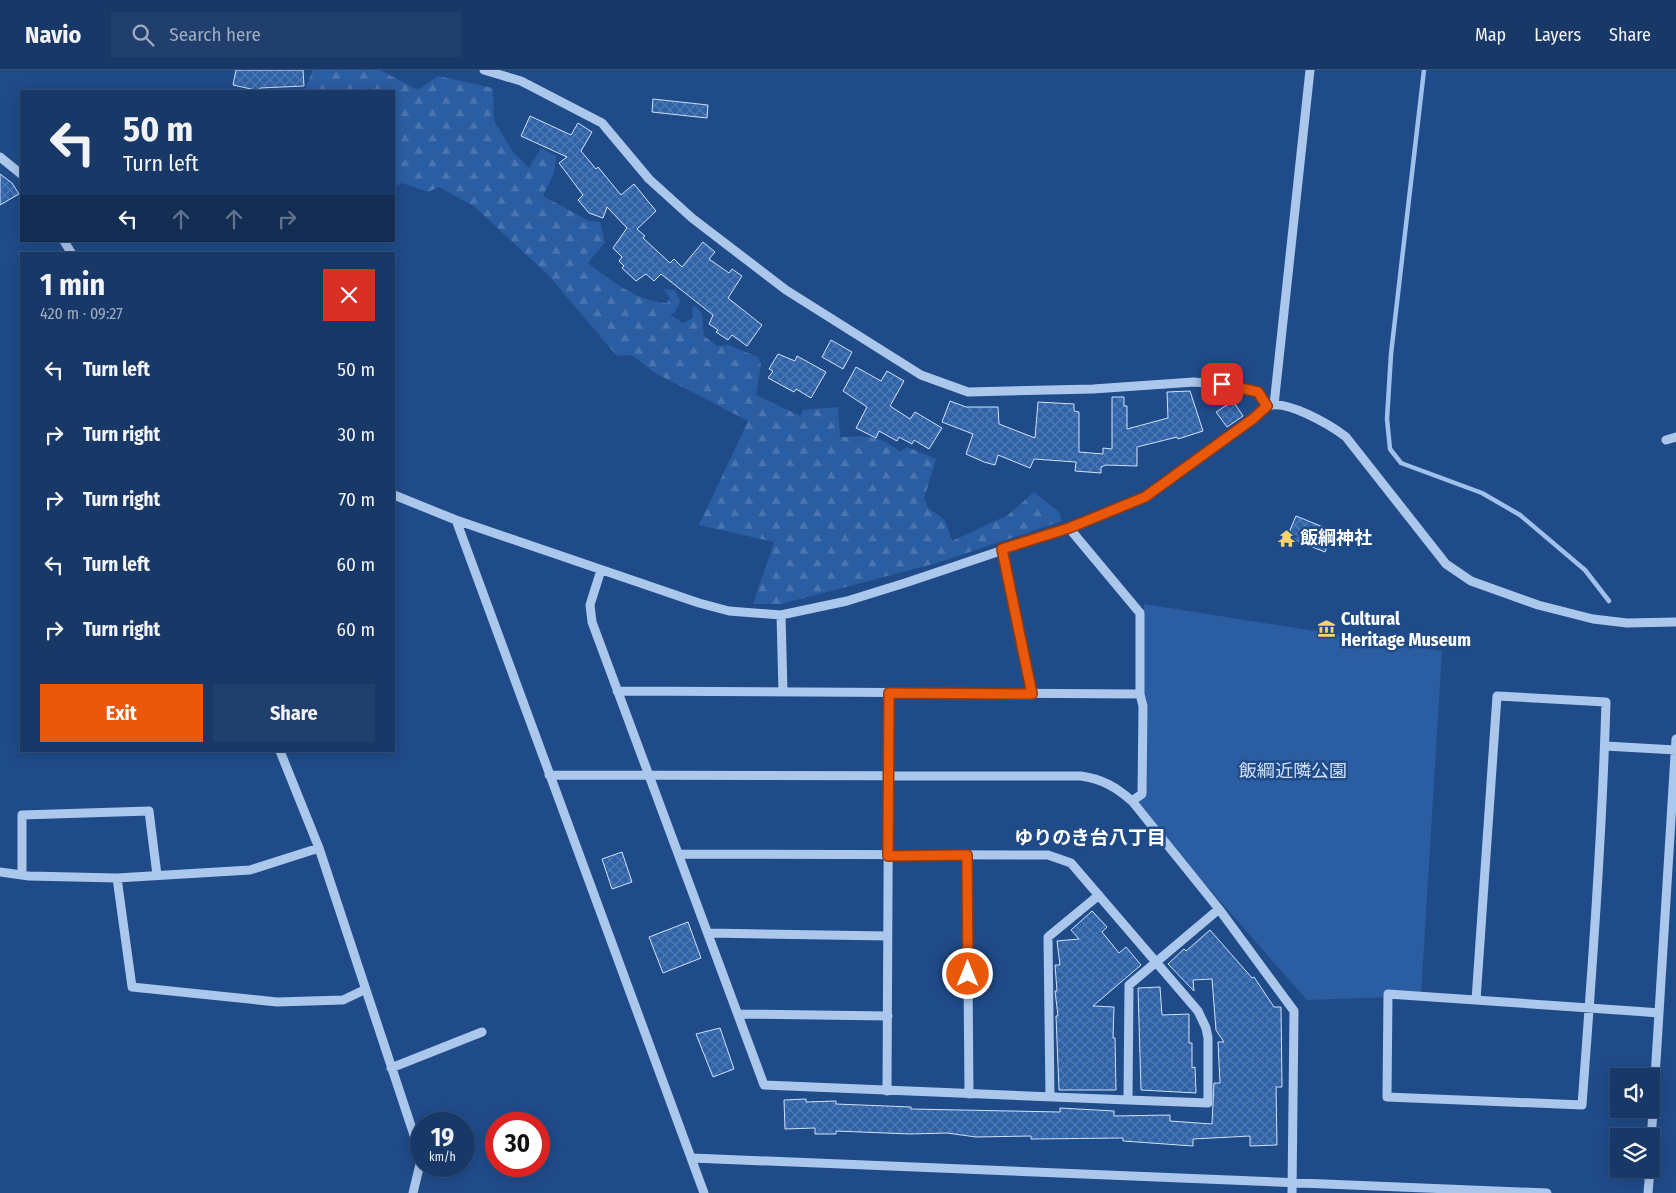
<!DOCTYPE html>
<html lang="en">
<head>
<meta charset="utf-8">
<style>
  body { margin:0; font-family:"Fira Sans Condensed","Noto Sans JP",sans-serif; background:#213f6d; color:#f1f3f6; height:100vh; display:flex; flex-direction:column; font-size:19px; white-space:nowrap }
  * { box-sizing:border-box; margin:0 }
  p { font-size:16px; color:#9facc0 }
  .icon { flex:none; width:28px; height:28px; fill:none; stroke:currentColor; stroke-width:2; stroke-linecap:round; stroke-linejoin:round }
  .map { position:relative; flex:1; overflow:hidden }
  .panel { position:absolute; left:20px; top:182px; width:375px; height:500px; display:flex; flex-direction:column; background:#183867; border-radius:0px; box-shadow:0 2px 12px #0003,0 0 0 1px #36527b }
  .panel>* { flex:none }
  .hud { position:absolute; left:20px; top:20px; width:375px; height:152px; border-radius:0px; box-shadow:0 2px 12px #0003,0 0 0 1px #36527b; background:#183867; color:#f1f3f6; overflow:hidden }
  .buttons { position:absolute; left:1610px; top:998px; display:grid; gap:10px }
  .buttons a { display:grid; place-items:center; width:50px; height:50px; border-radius:0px; background:#183867; box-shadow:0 2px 12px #0003,0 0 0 1px #36527b; font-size:25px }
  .speed { position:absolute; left:410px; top:1042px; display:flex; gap:10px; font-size:25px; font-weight:700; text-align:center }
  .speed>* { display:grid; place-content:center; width:65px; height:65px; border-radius:50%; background:#183867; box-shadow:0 2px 12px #0003,0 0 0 1px #36527b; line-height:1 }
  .speed small { font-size:12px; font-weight:400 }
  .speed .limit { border:8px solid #d22; background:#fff; color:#111 }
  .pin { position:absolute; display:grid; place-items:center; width:42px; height:42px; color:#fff; margin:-21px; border-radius:10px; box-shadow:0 2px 8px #0006 }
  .me { position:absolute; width:55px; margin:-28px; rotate:0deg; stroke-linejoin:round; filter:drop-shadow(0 0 4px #0008) }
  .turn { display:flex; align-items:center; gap:18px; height:105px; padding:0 20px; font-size:22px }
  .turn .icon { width:65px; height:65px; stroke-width:2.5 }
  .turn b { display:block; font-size:35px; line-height:42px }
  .lanes { display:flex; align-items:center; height:48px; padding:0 20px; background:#0003; justify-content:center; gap:25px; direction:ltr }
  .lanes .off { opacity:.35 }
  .round { display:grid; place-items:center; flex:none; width:52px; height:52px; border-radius:0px; background:#213f6d }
  .headline { display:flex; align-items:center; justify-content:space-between; height:85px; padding:0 20px }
  h1 { font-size:30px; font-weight:700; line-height:38px }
  .action { display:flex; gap:10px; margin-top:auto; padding:10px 20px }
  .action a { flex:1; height:58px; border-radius:0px; background:#ea580c; color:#fff; font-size:20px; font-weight:700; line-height:58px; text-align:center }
  .action a+a { background:#213f6d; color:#f1f3f6 }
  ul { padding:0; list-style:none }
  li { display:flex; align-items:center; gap:15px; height:65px; padding:0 20px }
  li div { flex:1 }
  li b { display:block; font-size:19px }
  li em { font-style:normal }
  header { display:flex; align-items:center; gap:30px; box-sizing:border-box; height:70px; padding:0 25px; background:#183867; border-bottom:1px solid #36527b }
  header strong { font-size:24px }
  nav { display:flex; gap:28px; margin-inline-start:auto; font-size:18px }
  .search { width:350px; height:45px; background:#213f6d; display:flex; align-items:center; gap:12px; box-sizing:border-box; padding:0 18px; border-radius:0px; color:#9facc0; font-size:19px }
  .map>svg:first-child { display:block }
  .green { fill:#2a5da2 }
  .forest { fill:url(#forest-firs) }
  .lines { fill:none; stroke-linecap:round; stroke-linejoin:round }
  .stream { stroke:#9fc1ec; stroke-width:4.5 }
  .building { fill:url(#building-cross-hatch); stroke:#d0e1f8 }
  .minor { stroke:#abc7eb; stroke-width:9 }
  .route-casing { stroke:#983908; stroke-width:12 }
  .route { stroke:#ea580c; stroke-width:9 }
  .labels { text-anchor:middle; stroke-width:5; stroke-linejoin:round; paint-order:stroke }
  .poi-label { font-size:18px; font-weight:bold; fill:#fff; stroke:#204b89; text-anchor:start }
  .park-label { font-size:18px; fill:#d0e1f8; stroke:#204b89 }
  .neighbourhood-label { font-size:19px; font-weight:bold; fill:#fff; stroke:#204b89 }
</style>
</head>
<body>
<header>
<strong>Navio</strong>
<div class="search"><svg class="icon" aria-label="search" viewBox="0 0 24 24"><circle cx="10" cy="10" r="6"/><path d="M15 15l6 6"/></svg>Search here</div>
<nav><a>Map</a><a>Layers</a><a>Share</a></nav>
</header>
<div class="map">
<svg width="1676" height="1123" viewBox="0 0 1676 1123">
  <defs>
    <pattern id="forest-firs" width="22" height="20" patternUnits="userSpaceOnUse" patternTransform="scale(1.25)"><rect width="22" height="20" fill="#2a5da2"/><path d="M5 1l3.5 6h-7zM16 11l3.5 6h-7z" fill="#4a75b0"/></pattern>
    <pattern id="building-cross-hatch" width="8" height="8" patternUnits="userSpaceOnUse" patternTransform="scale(1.25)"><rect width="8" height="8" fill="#3062a7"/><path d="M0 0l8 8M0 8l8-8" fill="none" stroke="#4f7ab4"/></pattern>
  </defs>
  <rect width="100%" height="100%" fill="#204b89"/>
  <path class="green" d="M1144,534L1442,581L1421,926L1307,930L1132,731L1144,726Z"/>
  <path class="forest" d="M313,0H380L418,20L438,6L493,18L494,51L513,82L529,98L541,78L556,86L554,103L543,126L589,151L600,152L605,172L588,193C610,210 638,232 667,233L670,228L663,219L675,220L680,231L675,242L670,245L683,253L693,248L692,237L696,236L702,244L704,266L717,276L728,275L758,287L761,294L756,325L800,346L803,340L838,337L840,367C866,366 880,364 900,382L907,377L936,389L924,429L929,439L945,450L952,471L1008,445L1034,422L1059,442L1062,451L937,493L781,534H753L774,472L699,455L748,351L655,303L632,285L617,286L549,206L475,137L439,117L428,122L402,113L394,117V21H304Z"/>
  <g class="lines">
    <path class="stream" d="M1424,0L1391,284L1387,349L1390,379L1401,393L1482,423L1520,445L1585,500L1609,531"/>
  </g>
  <path class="building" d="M236,0H303L304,16L260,18V21L233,15Z
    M653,29L708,35L707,48L652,42Z
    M530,46L571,65L578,53L592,62L581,81L596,99L598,97L621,125L634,114L656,141L637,159L645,166L643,168L670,193L674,189L682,197L703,172L715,182L709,189L729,203L732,199L742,206L728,228L762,255L747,276L732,265L728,270L716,262L718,260L709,254L713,245L661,204L654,211L646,204L636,211L622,198L624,196L619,191L622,187L613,178L627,158L607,137L603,148L589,143L578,130L583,125L559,93L567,87L521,66Z
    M0,104L12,113L19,124L0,135Z
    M831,270L852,282L843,299L822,287Z
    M778,284L795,291L797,286L826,302L811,328L796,319L794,322L768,308L773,301L769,299Z
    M856,297L881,311L887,301L904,311L890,336L910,349L915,342L942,358L929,379L914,370L912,374L899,367L897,371L879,361L876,368L856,358L867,337L843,321Z
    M1190,321L1203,361L1178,369L1177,367L1137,377V396L1106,395L1101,397V403L1075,401L1076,392L1034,389L1030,398L998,385L995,395L984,392L966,384L973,364L942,352L950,331L966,337H998L999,354L1035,368L1038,332L1074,334V341L1079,342V382L1103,384V378L1112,379V327H1124V336H1127V359L1168,348L1167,322Z
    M1233,331L1243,346L1227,357L1216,342Z
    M1296,446L1333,461L1325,482L1287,467Z
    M622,782L632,812L612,819L602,789Z
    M1092,841L1107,857L1102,862L1119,883L1126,877L1141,895L1093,936L1114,937L1113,968H1115L1116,1020H1059L1056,946H1058L1055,921H1057L1055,895H1060L1057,871L1079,869L1071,860Z
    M688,852L701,888L663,903L649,867Z
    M1210,860L1252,908L1254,907L1274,937H1281L1282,1017H1276L1277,1075L1250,1076V1066L1193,1069V1076L1123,1071V1068L1031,1069V1066L976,1067L947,1063L910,1064L836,1061V1064H815V1058L785,1059L784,1030L806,1029V1032L836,1031V1034L911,1037V1039L1060,1042V1038L1114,1041V1046L1170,1045V1051L1212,1054L1214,1013H1220L1218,972H1224L1216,960L1212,909L1193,910L1194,921L1168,894L1184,879L1186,881Z
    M1160,917L1162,945L1189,944V973H1192V998L1195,997L1196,1023L1141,1020L1138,918Z
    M720,958L734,999L713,1007L696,964Z"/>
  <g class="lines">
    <path class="minor" d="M484,0L521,11L602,53L649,109L692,148L786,220L921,305L968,322L1093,319L1194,312L1237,316L1258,322L1267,336
      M0,87L21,104
      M64,171L72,184
      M1274,335L1310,0
      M1666,370L1676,367
      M394,425L456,450L699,533L729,541L781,545L847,531L905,513L1069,458L1145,427L1254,347C1258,344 1262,339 1266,337C1284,327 1332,356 1346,367L1446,494L1471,511L1538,535L1593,549L1627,553L1676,552
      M456,450L704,1123
      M1069,458L1140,543V624L1143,636L1142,724L1132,731
      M1002,479L1032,623
      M601,500L590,535L592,552L764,1015L1128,1030L1129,915L1219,839
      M781,545L783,622
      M617,621L1140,624
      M1605,676L1676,680
      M280,681L319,778L415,1068L421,1090L413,1123
      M549,705L1081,706C1102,709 1116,717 1132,731L1219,839L1294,941L1292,1123
      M679,784L1048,785L1071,793L1198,941L1206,958L1208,968V1033L1128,1030
      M967,785L969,1024
      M0,802L29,806L117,808L250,800L319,778
      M22,805V745L149,741L157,805
      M117,808L132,917L277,932L343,930L364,920
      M708,863L888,866
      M1476,930L1497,626L1606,632C1602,767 1592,901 1582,1035L1387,1027L1388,924C1479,930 1569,936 1659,943
      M738,944L888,946
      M391,998L482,962
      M887,1021L889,623
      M1050,1027L1048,867L1099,825
      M1651,1072L1676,669
      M692,1088L1547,1123
      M1648,1123L1650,1099"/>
  </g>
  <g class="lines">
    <defs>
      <path id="route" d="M968,904L967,785L888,786L889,623L1032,624L1002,479L1069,458L1145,427L1254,348L1267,336L1258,322L1222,314"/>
    </defs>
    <use href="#route" class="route-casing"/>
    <use href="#route" class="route"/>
  </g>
  <defs>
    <symbol id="temple-bare" viewBox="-9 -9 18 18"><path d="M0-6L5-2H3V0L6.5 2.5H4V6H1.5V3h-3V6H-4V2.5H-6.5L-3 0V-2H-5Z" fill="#f8d36c" stroke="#204b89" stroke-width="2.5" paint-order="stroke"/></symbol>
    <symbol id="museum-bare" viewBox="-9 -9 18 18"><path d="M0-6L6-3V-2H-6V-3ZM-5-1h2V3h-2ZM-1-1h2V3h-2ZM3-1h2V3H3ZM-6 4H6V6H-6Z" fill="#f8d36c" stroke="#204b89" stroke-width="2.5" paint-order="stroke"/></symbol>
  </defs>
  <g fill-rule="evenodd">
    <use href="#temple-bare" x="1274" y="456" width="25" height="25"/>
    <use href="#museum-bare" x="1314" y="546" width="25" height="25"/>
  </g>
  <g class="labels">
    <g class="poi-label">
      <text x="1300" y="474">飯綱神社</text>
      <text x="1341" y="555">Cultural<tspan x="1341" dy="21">Heritage Museum</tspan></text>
    </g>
    <g class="park-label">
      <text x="1293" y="707">飯綱近隣公園</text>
    </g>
    <g class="neighbourhood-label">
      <text x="1090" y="774">ゆりのき台八丁目</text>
    </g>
  </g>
</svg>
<div class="buttons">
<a><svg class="icon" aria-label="sound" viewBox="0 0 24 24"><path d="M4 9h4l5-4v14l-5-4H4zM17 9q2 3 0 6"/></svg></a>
<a><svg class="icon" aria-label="layers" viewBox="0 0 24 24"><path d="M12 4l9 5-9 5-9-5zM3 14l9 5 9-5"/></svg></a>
</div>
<div class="speed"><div>19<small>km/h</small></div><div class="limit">30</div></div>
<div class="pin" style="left:1222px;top:314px;background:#d93025"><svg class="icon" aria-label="arrive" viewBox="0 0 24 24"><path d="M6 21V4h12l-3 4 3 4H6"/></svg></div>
<svg class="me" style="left:968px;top:904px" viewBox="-20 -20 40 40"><circle r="17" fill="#ea580c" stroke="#fff" stroke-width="3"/><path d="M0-11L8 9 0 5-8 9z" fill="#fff"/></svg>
<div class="hud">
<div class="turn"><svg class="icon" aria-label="left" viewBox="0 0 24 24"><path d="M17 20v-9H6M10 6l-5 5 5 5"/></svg><div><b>50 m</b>Turn left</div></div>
<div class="lanes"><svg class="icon" aria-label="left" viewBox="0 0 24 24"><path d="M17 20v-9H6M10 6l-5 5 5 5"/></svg><svg class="icon off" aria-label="ahead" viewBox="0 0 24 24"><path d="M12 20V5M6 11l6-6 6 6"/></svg><svg class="icon off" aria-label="ahead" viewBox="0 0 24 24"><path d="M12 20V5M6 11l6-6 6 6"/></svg><svg class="icon off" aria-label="right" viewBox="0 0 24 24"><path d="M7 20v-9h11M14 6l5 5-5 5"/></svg></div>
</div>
<section class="panel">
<div class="headline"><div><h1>1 min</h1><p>420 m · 09:27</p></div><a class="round" style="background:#d93025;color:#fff"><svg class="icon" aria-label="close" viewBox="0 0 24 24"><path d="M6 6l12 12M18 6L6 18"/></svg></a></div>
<ul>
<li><svg class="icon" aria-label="left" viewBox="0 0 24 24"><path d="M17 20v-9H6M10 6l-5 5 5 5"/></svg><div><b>Turn left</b></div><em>50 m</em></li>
<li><svg class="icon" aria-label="right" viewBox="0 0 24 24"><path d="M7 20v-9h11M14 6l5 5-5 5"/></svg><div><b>Turn right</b></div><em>30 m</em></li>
<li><svg class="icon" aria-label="right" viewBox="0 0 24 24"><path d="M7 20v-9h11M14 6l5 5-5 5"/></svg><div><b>Turn right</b></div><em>70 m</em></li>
<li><svg class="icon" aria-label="left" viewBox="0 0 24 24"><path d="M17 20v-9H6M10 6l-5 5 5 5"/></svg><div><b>Turn left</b></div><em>60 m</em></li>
<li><svg class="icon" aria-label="right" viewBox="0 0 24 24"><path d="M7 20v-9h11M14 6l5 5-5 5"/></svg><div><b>Turn right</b></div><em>60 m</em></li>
</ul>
<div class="action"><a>Exit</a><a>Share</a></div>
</section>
</div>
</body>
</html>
